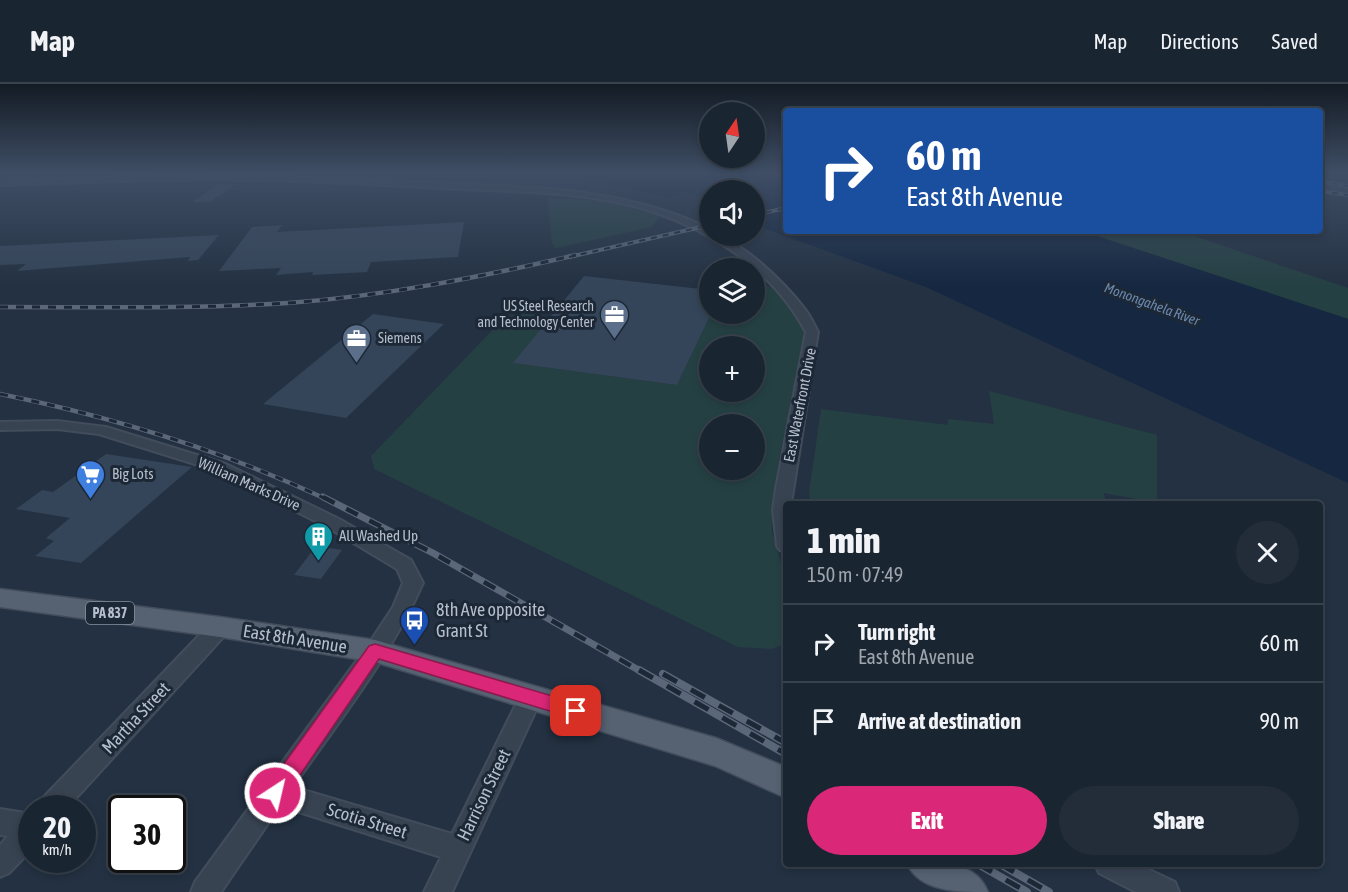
<!DOCTYPE html>
<html lang="en">
<head>
<meta charset="utf-8">
<style>
  body { margin:0; font-family:"Asap Condensed",sans-serif; background:#232d3a; color:#f1f3f6; height:100vh; display:flex; flex-direction:column; font-size:22px; white-space:nowrap }
  * { box-sizing:border-box; margin:0 }
  p { font-size:20px; color:#9fa5ac }
  .icon { flex:none; width:33px; height:33px; fill:none; stroke:currentColor; stroke-width:2; stroke-linecap:round; stroke-linejoin:round }
  .map { position:relative; flex:1; overflow:hidden }
  .sheet { position:absolute; left:783px; top:417px; width:540px; height:366px; display:flex; flex-direction:column; background:#1a2532; border-radius:6px; box-shadow:0 3px 9px #0003,0 0 0 2px #38424d }
  .sheet>* { flex:none }
  .hud { position:absolute; left:783px; top:24px; width:540px; height:126px; border-radius:6px; box-shadow:0 3px 9px #0003,0 0 0 2px #38424d; background:#1a4fa0; color:#fff; overflow:hidden }
  .needle { width:39px; rotate:13deg }
  .controls { position:absolute; left:699px; top:18px; display:grid; gap:12px }
  .controls a { display:grid; place-items:center; width:66px; height:66px; border-radius:50%; background:#1a2532; box-shadow:0 3px 9px #0003,0 0 0 2px #38424d; font-size:30px }
  .speed { position:absolute; left:18px; top:711px; display:flex; gap:12px; font-size:30px; font-weight:700; text-align:center }
  .speed>* { display:grid; place-content:center; width:78px; height:78px; border-radius:50%; background:#1a2532; box-shadow:0 3px 9px #0003,0 0 0 2px #38424d; line-height:1 }
  .speed small { font-size:15px; font-weight:400 }
  .speed .limit { border:3px solid #111; border-radius:9px; background:#fff; color:#111 }
  .pin { position:absolute; display:grid; place-items:center; width:51px; height:51px; color:#fff; margin:-26px; border-radius:12px; box-shadow:0 3px 9px #0006 }
  .me { position:absolute; width:66px; margin:-33px; rotate:35deg; stroke-linejoin:round; filter:drop-shadow(0 0 4px #0008) }
  .turn { display:flex; align-items:center; gap:21px; height:126px; padding:0 24px; font-size:27px }
  .turn .icon { width:78px; height:78px; stroke-width:2.5 }
  .turn b { display:block; font-size:42px; line-height:51px }
  .round { display:grid; place-items:center; flex:none; width:63px; height:63px; border-radius:32px; background:#232d3a }
  .head { display:flex; align-items:center; justify-content:space-between; height:102px; padding:0 24px }
  h1 { font-size:36px; font-weight:800; line-height:45px }
  .button { display:flex; gap:12px; margin-top:auto; padding:12px 24px }
  .button a { flex:1; height:69px; border-radius:36px; background:#db2777; color:#fff; font-size:24px; font-weight:800; line-height:69px; text-align:center }
  .button a+a { background:#232d3a; color:#f1f3f6 }
  ul { padding:0; list-style:none }
  li { display:flex; align-items:center; gap:18px; height:78px; padding:0 24px; border-top:2px solid #38424d }
  li div { flex:1 }
  li b { display:block; font-size:22px }
  li em { font-style:normal }
  header { display:flex; align-items:center; gap:36px; box-sizing:border-box; height:84px; padding:0 30px; background:#1a2532; border-bottom:2px solid #38424d }
  header strong { font-size:28px }
  nav { display:flex; gap:33px; margin-inline-start:auto; font-size:21px }
  .map>svg:first-child { display:block }
  .green { fill:#254043; fill-rule:evenodd }
  .water { fill:#152741 }
  .building { fill:#354559 }
  .lines { fill:none; stroke-linecap:round; stroke-linejoin:round }
  .minor-casing { stroke:#424c5b; stroke-width:4 }
  .major-casing { stroke:#424c5b; stroke-width:3 }
  .minor { fill:#384352; fill-rule:evenodd }
  .major { fill:#566272; fill-rule:evenodd }
  .rail-far3-casing { stroke:#5a6779; stroke-width:4 }
  .rail-far2-casing { stroke:#5a6779; stroke-width:4.5 }
  .rail-far1-casing { stroke:#5a6779; stroke-width:7 }
  .rail-casing { stroke:#5a6779; stroke-width:8 }
  .rail-far3 { stroke:#1d2837; stroke-width:2; stroke-dasharray:6; stroke-linecap:butt }
  .rail-far2 { stroke:#1d2837; stroke-width:3; stroke-dasharray:8; stroke-linecap:butt }
  .rail-far1 { stroke:#1d2837; stroke-width:4.5; stroke-dasharray:13; stroke-linecap:butt }
  .rail { stroke:#1d2837; stroke-width:5; stroke-dasharray:16; stroke-linecap:butt }
  .route { fill:#db2777; stroke:#8e194d; stroke-width:1.5 }
  .labels { text-anchor:middle; stroke-width:6; stroke-linejoin:round; paint-order:stroke }
  .far-water-label { font-size:14px; font-style:italic; fill:#6b88ae; stroke:#1d2837 }
  .far-poi-label { font-size:14px; fill:#b5becc; stroke:#1d2837; text-anchor:end }
  .shield { fill:#1d2837; stroke:#87919f; stroke-width:1.5 }
  .shield-label { font-size:14px; font-weight:bold; fill:#b5becc }
  .street-label { font-size:15px; fill:#b5becc; stroke:#1d2837 }
  .poi-label { font-size:15px; fill:#b5becc; stroke:#1d2837; text-anchor:start }
  .near-poi-label { font-size:18px; fill:#b5becc; stroke:#1d2837; text-anchor:start }
  .near-street-label { font-size:18px; fill:#b5becc; stroke:#1d2837 }
</style>
</head>
<body>
<header>
<strong>Map</strong>
<nav><a>Map</a><a>Directions</a><a>Saved</a></nav>
</header>
<div class="map">
<svg width="1348" height="808" viewBox="0 0 1348 808">
  <rect width="100%" height="100%" fill="#233142"/>
  <path class="green" d="M564,114L604,117L637,126L661,130L652,143L556,164L552,159L547,115Z
    M1082,147H1179L1348,204V235Z
    M762,200C782,204 802,234 808,253L781,364L773,411L772,448L786,496V560L771,565L738,563L374,385L371,372L505,233L520,229L551,233L514,279L677,301L711,230H754L755,201ZM710,262H754V308H710ZM710,340H754V386H710Z
    M989,307L1157,351V419L1104,409L1106,420H811L809,409L821,325L948,341V335L994,340Z"/>
  <path class="water" d="M562,89H786V147H1082L1348,235V399L926,203L755,141L754,106H710L709,116L687,108L668,114Z"/>
  <path class="building" d="M219,100H236L210,118H192Z
    M464,138L458,173L371,178L367,188L312,191L313,188L276,191L281,184L219,187L252,143L282,141L277,148Z
    M219,151L198,176L188,177L190,173L17,187L26,180L0,181V162Z
    M584,192L710,206V232L677,301L513,279Z
    M373,230L444,240L346,334L263,320Z
    M106,370L192,383L81,479L35,472L54,457L46,454L70,434L16,425L42,406L53,408Z
    M316,462L342,466L321,495L294,491Z"/>
  <g class="lines">
    <defs>
      <path id="minor" d="M159,92C254,92 347,94 442,99C534,104 625,103 710,145V152C739,152 786,201 804,224C810,231 814,240 818,248L791,420H786V468L780,466L777,462L773,426L776,404L806,248C775,189 716,149 654,128C586,106 514,108 443,104C394,102 344,98 294,97C196,93 98,98 0,101V97Z
        M1320,99L1348,104V110L1320,105Z
        M57,337L106,343L226,380L339,435L411,476L423,499C391,572 339,637 293,703L452,750L523,606L531,603L539,606L542,613L452,808H424L441,773L280,722L221,808H191L195,798L368,561L393,523L403,499L397,485L327,443L214,386L99,350L57,345L0,346V338Z
        M220,535L227,537L230,543L227,549L67,724H39L42,715L213,537Z
        M0,725L32,730V765L9,789L0,793V761L8,752L0,751Z
        M1095,780H1137L1175,798L1179,808H1136L1099,789Z"/>
      <path id="major" d="M0,505L220,533L375,556L716,654L786,683V714L715,682L375,578L220,553L0,523Z
        M907,780C938,780 974,774 988,808C958,808 921,808 907,780Z"/>
    </defs>
    <use href="#minor" class="minor-casing"/>
    <use href="#major" class="major-casing"/>
    <use href="#minor" class="minor"/>
    <use href="#major" class="major"/>
    <defs>
      <path id="rail-far3" d="M1320,97L1348,102
        M1320,107L1348,111
        M754,131L786,124
        M569,173L710,141"/>
      <path id="rail-far2" d="M0,223C96,223 192,225 288,219C385,212 481,193 576,171
        M0,310C113,333 221,366 326,415"/>
      <path id="rail-far1" d="M323,413L433,469L642,588"/>
      <path id="rail" d="M639,586L786,670
        M663,590L786,659
        M978,780L1027,808
        M1000,780L1049,808"/>
    </defs>
    <use href="#rail-far3" class="rail-far3-casing"/>
    <use href="#rail-far2" class="rail-far2-casing"/>
    <use href="#rail-far1" class="rail-far1-casing"/>
    <use href="#rail" class="rail-casing"/>
    <use href="#rail-far3" class="rail-far3"/>
    <use href="#rail-far2" class="rail-far2"/>
    <use href="#rail-far1" class="rail-far1"/>
    <use href="#rail" class="rail"/>
  </g>
  <linearGradient id="sky" x2="0" y2="1"><stop stop-color="#131b24"/><stop offset="0.44" stop-color="#3f4e65"/><stop offset="1" stop-color="#3f4e65" stop-opacity="0"/></linearGradient>
  <rect width="1348" height="202" fill="url(#sky)"/>
  <path class="route" d="M375,560L576,619L583,621L586,627L583,633L576,635L379,575L283,716L275,718L268,716L265,709L268,702L369,562Z"/>
  <defs>
    <symbol id="office-pin" viewBox="-11 -11 22 30"><path d="M0 17L-7.5 6A9.5 9.5 0 1 1 7.5 6Z" fill="#5c6f8a" stroke="#1d2837"/><path d="M-6-3h4V-5.5h4V-3h4V5H-6ZM-1-4.5V-3h2v-1.5ZM-6 0V1H6V0Z" fill="#fff"/></symbol>
    <symbol id="supermarket-pin" viewBox="-11 -11 22 30"><path d="M0 17L-7.5 6A9.5 9.5 0 1 1 7.5 6Z" fill="#3f7fe0" stroke="#1d2837"/><path d="M-6-5.5h2.5l.6 2H6L4.5 2H-2.5L-4.4-4H-6ZM-1.5 3.2a1.3 1.3 0 1 0 .1 0ZM3 3.2a1.3 1.3 0 1 0 .1 0Z" fill="#fff"/></symbol>
    <symbol id="building-pin" viewBox="-11 -11 22 30"><path d="M0 17L-7.5 6A9.5 9.5 0 1 1 7.5 6Z" fill="#0f9aa8" stroke="#1d2837"/><path d="M-4-6H4V6H1V3H-1V6H-4ZM-2.5-4.3h1.7v1.8h-1.7ZM.8-4.3h1.7v1.8H.8ZM-2.5-1h1.7V.8h-1.7ZM.8-1h1.7V.8H.8Z" fill="#fff"/></symbol>
    <symbol id="bus-pin" viewBox="-11 -11 22 30"><path d="M0 17L-7.5 6A9.5 9.5 0 1 1 7.5 6Z" fill="#1a4fb4" stroke="#1d2837"/><path d="M-5-6H5V4H4V6H2V4H-2V6H-4V4H-5ZM-3.5-4V0h7V-4ZM-3.5 1.2v1.5H-2V1.2ZM2 1.2v1.5H3.5V1.2Z" fill="#fff"/></symbol>
  </defs>
  <g fill-rule="evenodd">
    <use href="#office-pin" x="598" y="214" width="33" height="45"/>
    <use href="#office-pin" x="340" y="238" width="33" height="45"/>
    <use href="#supermarket-pin" x="74" y="374" width="33" height="45"/>
    <use href="#building-pin" x="302" y="436" width="33" height="45"/>
    <use href="#bus-pin" x="398" y="520" width="33" height="45"/>
  </g>
  <g class="labels">
    <g class="far-water-label">
      <text transform="translate(1152 220) rotate(20)" y="5">Monongahela River</text>
    </g>
    <g class="far-poi-label">
      <text x="594" y="227">US Steel Research<tspan x="594" dy="16">and Technology Center</tspan></text>
      <text x="378" y="259" text-anchor="start">Siemens</text>
    </g>
    <rect class="shield" x="86" y="518" width="48" height="22" rx="4.5"/>
    <g class="shield-label">
      <text x="110" y="534">PA 837</text>
    </g>
    <g class="street-label">
      <text transform="translate(800 321) rotate(-79)" y="5">East Waterfront Drive</text>
      <text transform="translate(249 400) rotate(24)" y="5">William Marks Drive</text>
    </g>
    <g class="poi-label">
      <text x="112" y="395">Big Lots</text>
      <text x="339" y="457">All Washed Up</text>
    </g>
    <g class="near-poi-label">
      <text x="436" y="532">8th Ave opposite<tspan x="436" dy="21">Grant St</tspan></text>
    </g>
    <g class="near-street-label">
      <text transform="translate(295 555) rotate(9)" y="6">East 8th Avenue</text>
      <text transform="translate(136 634) rotate(-47)" y="6">Martha Street</text>
      <text transform="translate(484 711) rotate(-64)" y="6">Harrison Street</text>
      <text transform="translate(367 737) rotate(17)" y="6">Scotia Street</text>
    </g>
  </g>
</svg>
<div class="controls">
<a><svg class="needle" viewBox="-14 -14 28 28"><path d="M0-13l5 13h-10z" fill="#e53935"/><path d="M0 13l5-13h-10z" fill="#9fa5ac"/></svg></a>
<a><svg class="icon" aria-label="sound" viewBox="0 0 24 24"><path d="M4 9h4l5-4v14l-5-4H4zM17 9q2 3 0 6"/></svg></a>
<a><svg class="icon" aria-label="layers" viewBox="0 0 24 24"><path d="M12 4l9 5-9 5-9-5zM3 14l9 5 9-5"/></svg></a>
<a>+</a>
<a>−</a>
</div>
<div class="speed"><div>20<small>km/h</small></div><div class="limit">30</div></div>
<div class="pin" style="left:576px;top:627px;background:#d93025"><svg class="icon" aria-label="arrive" viewBox="0 0 24 24"><path d="M6 21V4h12l-3 4 3 4H6"/></svg></div>
<svg class="me" style="left:275px;top:709px" viewBox="-20 -20 40 40"><circle r="17" fill="#db2777" stroke="#fff" stroke-width="3"/><path d="M0-11L8 9 0 5-8 9z" fill="#fff"/></svg>
<div class="hud">
<div class="turn"><svg class="icon" aria-label="right" viewBox="0 0 24 24"><path d="M7 20v-9h11M14 6l5 5-5 5"/></svg><div><b>60 m</b>East 8th Avenue</div></div>
</div>
<section class="sheet">
<div class="head"><div><h1>1 min</h1><p>150 m · 07:49</p></div><a class="round"><svg class="icon" aria-label="close" viewBox="0 0 24 24"><path d="M6 6l12 12M18 6L6 18"/></svg></a></div>
<ul>
<li><svg class="icon" aria-label="right" viewBox="0 0 24 24"><path d="M7 20v-9h11M14 6l5 5-5 5"/></svg><div><b>Turn right</b><p>East 8th Avenue</p></div><em>60 m</em></li>
<li><svg class="icon" aria-label="arrive" viewBox="0 0 24 24"><path d="M6 21V4h12l-3 4 3 4H6"/></svg><div><b>Arrive at destination</b></div><em>90 m</em></li>
</ul>
<div class="button"><a>Exit</a><a>Share</a></div>
</section>
</div>
</body>
</html>
